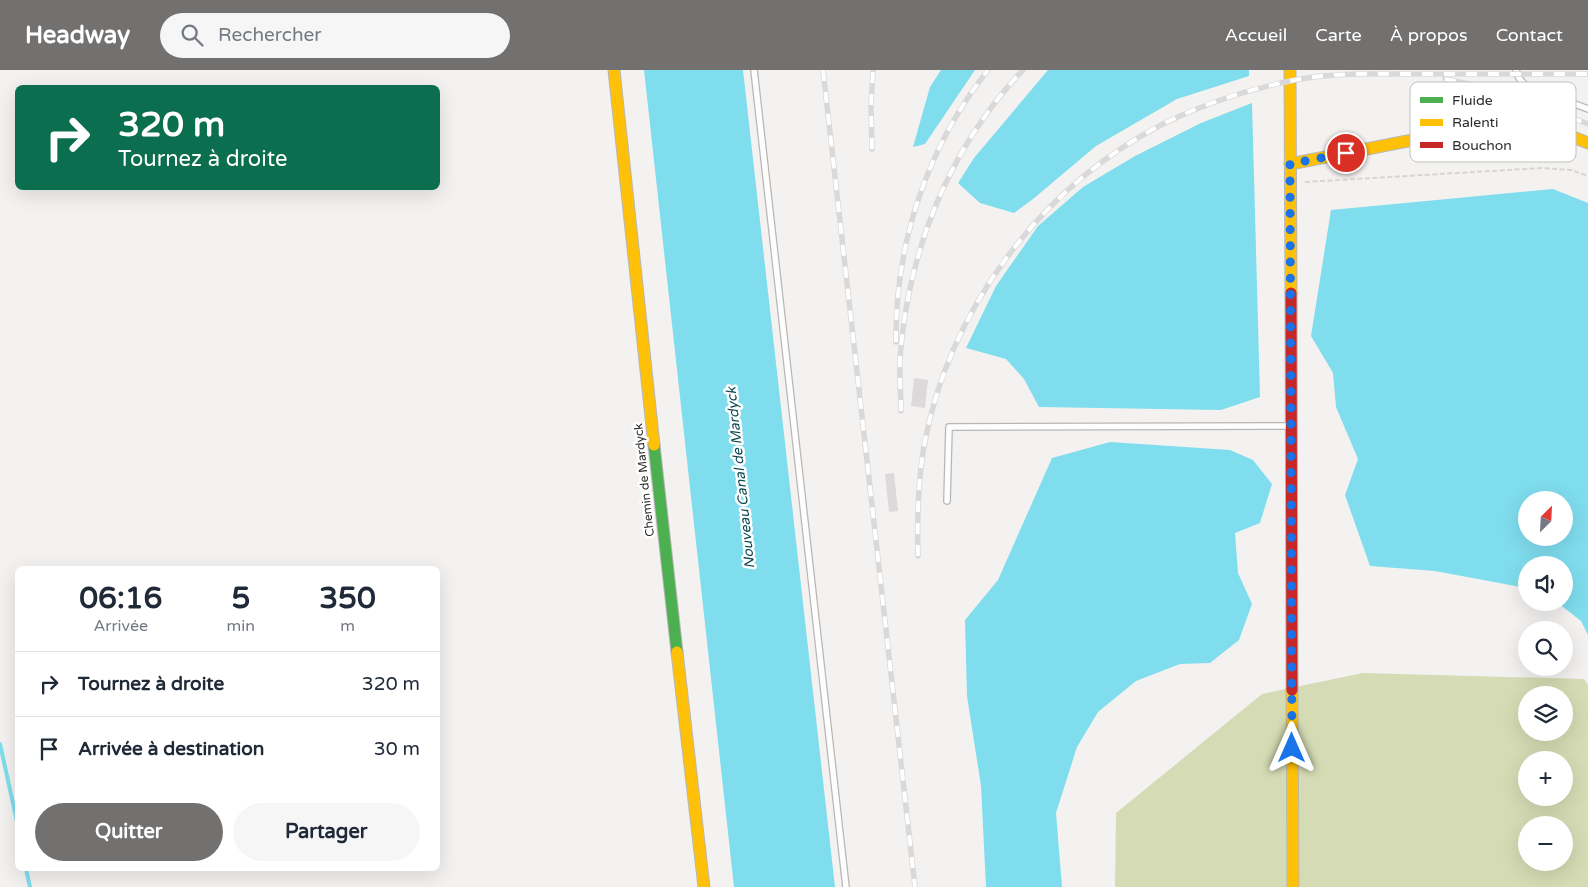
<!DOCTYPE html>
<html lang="fr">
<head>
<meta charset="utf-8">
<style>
  body { margin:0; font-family:"Varela Round",sans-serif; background:#f6f6f7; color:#1f2937; height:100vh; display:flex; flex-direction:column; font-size:19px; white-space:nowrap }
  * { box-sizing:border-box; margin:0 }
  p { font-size:16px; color:#747a83 }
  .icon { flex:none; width:28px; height:28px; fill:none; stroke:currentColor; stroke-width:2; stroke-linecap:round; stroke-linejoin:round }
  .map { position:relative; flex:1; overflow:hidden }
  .details { position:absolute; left:15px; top:496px; width:425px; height:305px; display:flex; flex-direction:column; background:#fff; border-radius:8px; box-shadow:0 5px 20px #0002 }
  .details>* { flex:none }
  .top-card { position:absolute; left:15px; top:15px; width:425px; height:105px; border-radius:8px; box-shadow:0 5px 20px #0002; background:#0b6e4f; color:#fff; overflow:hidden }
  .needle { width:32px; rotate:24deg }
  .tools { position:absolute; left:1518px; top:421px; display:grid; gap:10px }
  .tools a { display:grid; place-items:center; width:55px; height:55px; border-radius:50%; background:#fff; box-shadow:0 5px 20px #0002; font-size:25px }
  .pin { position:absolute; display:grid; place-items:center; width:42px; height:42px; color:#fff; margin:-21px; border:2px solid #fff; border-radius:50%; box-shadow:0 1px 5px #0007 }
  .me { position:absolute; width:55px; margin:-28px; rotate:0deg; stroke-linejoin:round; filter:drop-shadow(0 0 4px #0008) }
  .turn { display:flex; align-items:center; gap:18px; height:105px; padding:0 20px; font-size:22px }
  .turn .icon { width:65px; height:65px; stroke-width:2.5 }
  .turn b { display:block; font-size:35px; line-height:42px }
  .eta { display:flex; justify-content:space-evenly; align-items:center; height:85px; text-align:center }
  .eta b { font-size:30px; font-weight:700; line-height:35px }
  .button { display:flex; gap:10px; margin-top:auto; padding:10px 20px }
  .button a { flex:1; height:58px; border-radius:30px; background:#737170; color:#fff; font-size:20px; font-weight:700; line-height:58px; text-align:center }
  .button a+a { background:#f6f6f7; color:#1f2937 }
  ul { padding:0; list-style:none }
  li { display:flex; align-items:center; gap:15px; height:65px; padding:0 20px; border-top:1px solid #e0e1e3 }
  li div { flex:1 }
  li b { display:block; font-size:19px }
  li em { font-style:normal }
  header { display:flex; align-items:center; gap:30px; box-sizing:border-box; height:70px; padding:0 25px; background:#737170; color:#fff }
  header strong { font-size:24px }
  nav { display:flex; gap:28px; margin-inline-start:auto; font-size:18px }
  .search { width:350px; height:45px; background:#f6f6f7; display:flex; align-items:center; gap:12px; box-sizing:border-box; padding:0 18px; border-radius:28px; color:#747a83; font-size:19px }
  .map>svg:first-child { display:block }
  .green { fill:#d5dbb4; fill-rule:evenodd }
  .water { fill:#7fddee; fill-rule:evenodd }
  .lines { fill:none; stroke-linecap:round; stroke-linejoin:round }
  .stream { stroke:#7fddee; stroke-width:4 }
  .building { fill:#dbd9da }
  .lane-casing { stroke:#b9b7b6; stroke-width:8 }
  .fast-casing { stroke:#b9b7b6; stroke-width:13 }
  .slow-casing { stroke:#b9b7b6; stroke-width:13 }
  .jam-casing { stroke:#b9b7b6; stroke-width:13 }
  .path { stroke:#d5d5d5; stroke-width:2; stroke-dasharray:5 2.5; stroke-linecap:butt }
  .lane { stroke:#fdfdfd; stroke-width:5.5 }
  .fast { stroke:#4caf50; stroke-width:11 }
  .slow { stroke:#ffc107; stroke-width:11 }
  .jam { stroke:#c62828; stroke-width:11 }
  .rail-casing { stroke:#dad9d9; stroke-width:5.5 }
  .rail { stroke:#fff; stroke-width:4; stroke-dasharray:11; stroke-linecap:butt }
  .route { stroke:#1a73e8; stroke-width:9; stroke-dasharray:0 16.2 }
  .labels { text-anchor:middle; stroke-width:5; stroke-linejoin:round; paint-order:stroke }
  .street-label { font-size:12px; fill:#2d2c2b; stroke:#fff }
  .water-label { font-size:14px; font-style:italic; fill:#0d4953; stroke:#fff }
  .key { fill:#fff; stroke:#c0c0bf; stroke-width:1 }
  .key-label { font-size:14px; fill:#2d2c2b }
</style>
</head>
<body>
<header>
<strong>Headway</strong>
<div class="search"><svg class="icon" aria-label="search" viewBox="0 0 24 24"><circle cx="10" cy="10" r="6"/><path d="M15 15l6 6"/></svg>Rechercher</div>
<nav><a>Accueil</a><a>Carte</a><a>À propos</a><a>Contact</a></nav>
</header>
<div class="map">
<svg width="1588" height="817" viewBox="0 0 1588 817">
  <rect width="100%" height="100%" fill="#f4f2f0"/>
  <path class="green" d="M1363,603L1584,609L1588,615V817H1115L1116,743L1262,624ZM1526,625H1564V662H1526ZM1526,690H1564V728H1526ZM1526,755H1564V792H1526Z"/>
  <path class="water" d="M644,0H743L835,817H734Z
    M941,0H975L925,74L913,77L930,17Z
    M1048,0H1249V6L1177,29L1096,76L1033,129L1014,143L980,133L958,113L974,88Z
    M1252,33L1260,327L1221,340L1039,337L1024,309L1006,289L966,278L996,216L1038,156L1083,117L1135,86L1201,53Z
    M1553,119L1588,133V565L1581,551L1558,533L1564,532V495H1526V518L1435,501L1370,496L1345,425L1358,389L1336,337L1333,303L1311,266L1331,140ZM1526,430H1564V468H1526Z
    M1110,372L1230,380L1253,390L1272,414L1260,453L1235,463L1238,503L1252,534L1239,570L1210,593L1180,594L1136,611L1098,642L1077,677L1056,743L1062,817H986L981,716L967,626L965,550L998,510L1052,388Z"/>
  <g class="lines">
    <path class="stream" d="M0,674L18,756
      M26,799L30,817"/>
  </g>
  <path class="building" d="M914,308L928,310L925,338L911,336Z
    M894,403L898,441L889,442L885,404Z"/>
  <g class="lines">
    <defs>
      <path id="lane" d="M754,0L846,817
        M1516,0L1519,8L1525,15L1588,39
        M947,431L949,357L1289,356"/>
      <path id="fast" d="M654,375L677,582"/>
      <path id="slow" d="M614,0L654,375
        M1290,0L1291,223
        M1290,94L1520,49L1533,51L1588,73
        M677,582L704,817
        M1292,620L1293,817"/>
      <path id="jam" d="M1291,223L1292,620"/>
    </defs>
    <use href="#lane" class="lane-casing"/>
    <use href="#fast" class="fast-casing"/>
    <use href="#slow" class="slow-casing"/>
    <use href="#jam" class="jam-casing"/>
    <path class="path" d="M1305,112L1542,98L1571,100L1588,106"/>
    <use href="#lane" class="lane"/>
    <use href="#fast" class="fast"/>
    <use href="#slow" class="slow"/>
    <use href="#jam" class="jam"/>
    <defs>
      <path id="rail" d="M823,0L915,817
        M1445,9L1498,20L1588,54
        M872,79L871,36L873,0
        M896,272C895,174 927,77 988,0
        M901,341C901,323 899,305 900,288C908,181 949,78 1023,0
        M918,486C917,449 918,412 924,376C949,240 1040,117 1163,54C1203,34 1246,20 1290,11C1332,2 1376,4 1419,4C1476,4 1532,4 1588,4"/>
    </defs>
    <use href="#rail" class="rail-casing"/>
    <use href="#rail" class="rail"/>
  </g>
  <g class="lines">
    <path class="route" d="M1292,678L1290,94L1346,83"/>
  </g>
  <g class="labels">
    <g class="street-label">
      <text transform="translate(644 410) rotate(-96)" y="4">Chemin de Mardyck</text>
    </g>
    <g class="water-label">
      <text transform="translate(740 408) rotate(-96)" y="5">Nouveau Canal de Mardyck</text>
    </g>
  </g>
  <rect x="1410" y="12" width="166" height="80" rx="8" class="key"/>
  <rect x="1420" y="27" width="23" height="6" fill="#4caf50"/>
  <rect x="1420" y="49" width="23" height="7" fill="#ffc107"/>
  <rect x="1420" y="72" width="23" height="6" fill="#c62828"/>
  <g class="key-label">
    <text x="1452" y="35">Fluide</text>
    <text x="1452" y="57">Ralenti</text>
    <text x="1452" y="80">Bouchon</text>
  </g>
</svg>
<div class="tools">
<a><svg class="needle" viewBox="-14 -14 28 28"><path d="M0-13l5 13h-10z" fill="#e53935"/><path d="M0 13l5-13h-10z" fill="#747a83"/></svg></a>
<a><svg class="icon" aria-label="sound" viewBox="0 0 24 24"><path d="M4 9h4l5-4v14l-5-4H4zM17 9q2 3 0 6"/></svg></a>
<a><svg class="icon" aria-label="search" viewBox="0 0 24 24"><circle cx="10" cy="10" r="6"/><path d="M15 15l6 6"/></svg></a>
<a><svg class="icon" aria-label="layers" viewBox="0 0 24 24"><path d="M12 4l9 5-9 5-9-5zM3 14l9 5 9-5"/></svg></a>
<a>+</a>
<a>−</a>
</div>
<div class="pin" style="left:1346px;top:83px;background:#d93025"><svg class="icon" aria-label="arrive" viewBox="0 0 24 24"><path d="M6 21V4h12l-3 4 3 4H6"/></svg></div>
<svg class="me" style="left:1292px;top:678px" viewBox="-20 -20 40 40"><path d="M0-17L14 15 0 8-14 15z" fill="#1a73e8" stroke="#fff" stroke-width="4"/></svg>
<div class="top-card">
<div class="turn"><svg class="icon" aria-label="right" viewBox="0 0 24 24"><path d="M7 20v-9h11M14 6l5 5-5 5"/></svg><div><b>320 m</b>Tournez à droite</div></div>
</div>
<section class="details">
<div class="eta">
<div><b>06:16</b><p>Arrivée</p></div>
<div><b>5</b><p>min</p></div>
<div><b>350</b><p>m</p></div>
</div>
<ul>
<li><svg class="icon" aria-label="right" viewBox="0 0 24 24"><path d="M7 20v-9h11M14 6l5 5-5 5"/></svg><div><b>Tournez à droite</b></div><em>320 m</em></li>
<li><svg class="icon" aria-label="arrive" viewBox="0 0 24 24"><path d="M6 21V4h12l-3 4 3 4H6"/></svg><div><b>Arrivée à destination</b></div><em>30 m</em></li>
</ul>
<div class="button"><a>Quitter</a><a>Partager</a></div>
</section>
</div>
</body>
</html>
